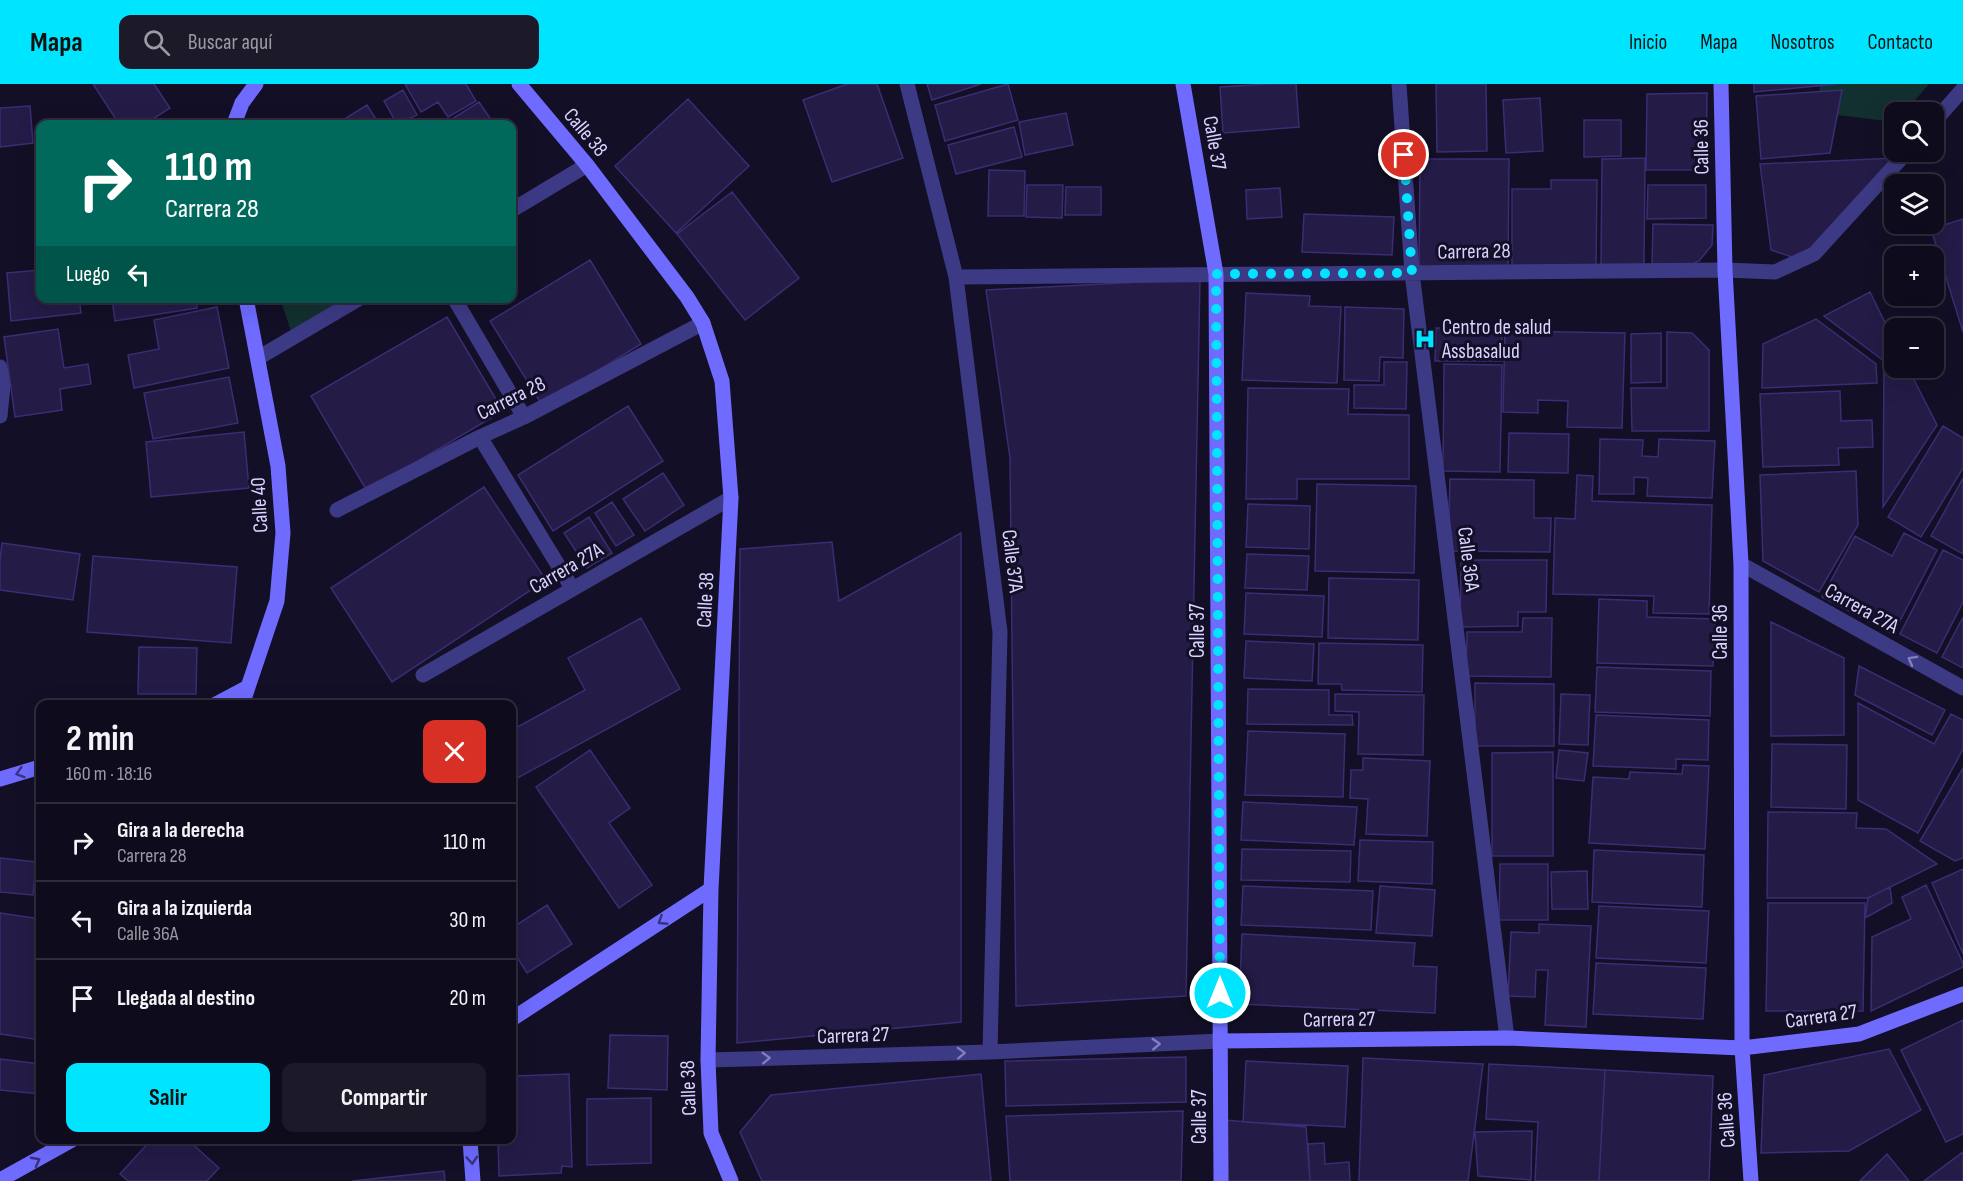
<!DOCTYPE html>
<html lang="es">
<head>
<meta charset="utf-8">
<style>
  body { margin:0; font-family:"Sofia Sans Condensed",sans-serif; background:#1c1929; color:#f1f3f6; height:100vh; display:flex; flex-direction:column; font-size:22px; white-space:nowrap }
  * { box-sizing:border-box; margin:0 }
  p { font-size:20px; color:#9b9ba3 }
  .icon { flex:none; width:33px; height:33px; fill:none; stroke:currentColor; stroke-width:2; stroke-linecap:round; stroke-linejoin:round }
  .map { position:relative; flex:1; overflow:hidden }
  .side { position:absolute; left:36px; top:616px; width:480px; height:444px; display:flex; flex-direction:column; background:#0e0b1c; border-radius:12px; box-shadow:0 6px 24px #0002,0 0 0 2px #2e2b3b }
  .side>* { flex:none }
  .banner { position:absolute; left:36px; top:36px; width:480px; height:183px; border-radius:12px; box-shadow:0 6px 24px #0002,0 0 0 2px #2e2b3b; background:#00695c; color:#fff; overflow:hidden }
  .fabs { position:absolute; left:1884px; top:18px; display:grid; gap:12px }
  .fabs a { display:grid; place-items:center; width:60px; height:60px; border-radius:12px; background:#0e0b1c; box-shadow:0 6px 24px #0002,0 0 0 2px #2e2b3b; font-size:30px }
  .pin { position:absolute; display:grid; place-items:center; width:51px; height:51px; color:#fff; margin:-26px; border:3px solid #fff; border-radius:50%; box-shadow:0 2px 6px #0007 }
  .me { position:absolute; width:66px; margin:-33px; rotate:0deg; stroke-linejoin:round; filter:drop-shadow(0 0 4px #0008) }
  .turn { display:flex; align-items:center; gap:21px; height:126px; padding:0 30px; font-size:27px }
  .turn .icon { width:78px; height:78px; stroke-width:2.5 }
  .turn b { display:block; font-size:42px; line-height:51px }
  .then { display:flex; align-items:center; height:57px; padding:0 30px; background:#0003; gap:12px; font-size:22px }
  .round { display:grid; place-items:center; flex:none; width:63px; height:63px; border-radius:12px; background:#1c1929 }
  .head { display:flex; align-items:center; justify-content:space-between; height:102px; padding:0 30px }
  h1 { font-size:36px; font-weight:700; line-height:45px }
  .button { display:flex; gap:12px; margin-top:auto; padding:12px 30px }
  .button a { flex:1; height:69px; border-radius:12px; background:#00e5ff; color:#111; font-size:24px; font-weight:700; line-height:69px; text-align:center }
  .button a+a { background:#1c1929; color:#f1f3f6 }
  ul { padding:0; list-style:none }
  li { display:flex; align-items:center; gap:18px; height:78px; padding:0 30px; border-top:2px solid #2e2b3b }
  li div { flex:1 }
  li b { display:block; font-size:22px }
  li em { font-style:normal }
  header { display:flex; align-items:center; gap:36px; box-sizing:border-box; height:84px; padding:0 30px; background:#00e5ff; color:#111 }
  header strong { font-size:28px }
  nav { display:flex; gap:33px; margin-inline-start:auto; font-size:21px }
  .search { width:420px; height:54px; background:#1c1929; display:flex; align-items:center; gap:15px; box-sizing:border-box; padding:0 21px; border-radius:12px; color:#9b9ba3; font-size:22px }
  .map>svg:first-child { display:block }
  .green { fill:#12302f }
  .building { fill:#241b47; stroke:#3b2d73; stroke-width:1.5 }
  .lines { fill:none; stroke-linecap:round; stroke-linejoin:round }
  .street { stroke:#3d3a85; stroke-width:15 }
  .secondary { stroke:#6f6bff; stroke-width:15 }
  .oneway { stroke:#837fbc }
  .oneway2 { stroke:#38347d }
  .route { stroke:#00e5ff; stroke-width:10; stroke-dasharray:0 18 }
  .labels { text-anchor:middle; stroke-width:6; stroke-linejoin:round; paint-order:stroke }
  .street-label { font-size:21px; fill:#d9d4ff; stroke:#130f26 }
  .poi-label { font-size:21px; fill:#d9d4ff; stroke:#130f26; text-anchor:start }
</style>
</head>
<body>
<header>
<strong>Mapa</strong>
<div class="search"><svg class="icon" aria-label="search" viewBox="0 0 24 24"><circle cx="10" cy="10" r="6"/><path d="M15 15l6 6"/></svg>Buscar aquí</div>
<nav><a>Inicio</a><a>Mapa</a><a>Nosotros</a><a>Contacto</a></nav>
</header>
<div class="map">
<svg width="1963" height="1097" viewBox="0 0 1963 1097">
  <rect width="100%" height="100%" fill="#130f26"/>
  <path class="green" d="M1821,0H1929L1905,28H1894V38L1813,28Z
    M280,214L342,215L292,250Z"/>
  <path class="building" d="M93,0H154L170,24L145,40H119Z
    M405,0H466L476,17L448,33L438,18L421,28Z
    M847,0H877L903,74L832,98L803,16Z
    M927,0H981L932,16Z
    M1008,0L1018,36L945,57L935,21Z
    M1267,0H1296L1299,43L1223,49L1220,3Z
    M1436,0H1486L1487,67L1437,68Z
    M1754,0H1838L1754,8Z
    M403,6L417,31L397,40L384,17Z
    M1842,6L1830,69L1761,75L1756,12Z
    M1707,9L1706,86H1646L1647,10Z
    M1540,14L1543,67L1506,69L1503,16Z
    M688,15L749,82L676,149L615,82Z
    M479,18L494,40H444Z
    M367,21L379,40H339L338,39Z
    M30,22L33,59L0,63V24Z
    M1066,29L1073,61L1025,71L1019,38Z
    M1584,36H1621V72L1584,73Z
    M1014,43L1022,73L956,90L948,61Z
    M1645,74L1644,181H1601L1602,75Z
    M1896,74L1801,176L1771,166L1760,80Z
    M1420,75H1509L1508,186L1419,185Z
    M989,86L1025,87L1024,132H988Z
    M1551,96H1597L1596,184L1512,183V105H1551Z
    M1027,101H1063L1062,134L1026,133Z
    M1648,101H1706V134L1647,135Z
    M1066,103H1101V131H1065Z
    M1280,104L1282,133L1247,135L1246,106Z
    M732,108L799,194L745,236L677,150Z
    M1304,130L1394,133L1392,171L1302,168Z
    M1963,135V248L1931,145Z
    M1653,140L1713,141L1712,161L1699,177L1690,181L1652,180Z
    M590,176L641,260L542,321L490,237Z
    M40,186V214H79L81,229L11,237L7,189Z
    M1200,195L1186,912L1016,922L1010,374L986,206Z
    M1870,208L1894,257V284H1908L1937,341L1883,423L1884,277L1824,232Z
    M1246,209L1310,212L1309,222L1341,223L1337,299L1242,296Z
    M85,214H196L197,224L115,237L112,215L86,219Z
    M217,223L229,284L134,304L128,271L159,265L154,236Z
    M1345,223L1404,225L1403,274L1380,273L1379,297L1344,296Z
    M447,233L503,327L367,407L311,312Z
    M1816,235L1876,280L1877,299L1762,304L1763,260Z
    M1436,244H1502V277H1435Z
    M58,245L64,284L88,280L91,300L60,305L62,326L15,333L4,253Z
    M1505,247L1625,249L1622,344L1567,343L1568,317L1538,316V329L1503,328Z
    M1667,248L1692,249L1709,266V347H1632L1631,304H1667Z
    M1661,249V298L1631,299V250Z
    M1384,278H1407L1406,325L1354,324V301H1384Z
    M1444,280L1502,281L1500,388L1443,387Z
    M229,293L238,339L153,355L144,309Z
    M1248,304L1349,305L1348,330L1409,331V395H1297V415H1246Z
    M1840,307L1841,337L1872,336L1873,363L1838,364L1839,381L1763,383L1760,310Z
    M628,322L663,377L553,447L518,391Z
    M1943,342L1963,354V384L1921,453L1888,433Z
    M244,348L249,404L151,413L146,358Z
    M1509,349L1569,350L1568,389L1508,388Z
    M1600,355L1643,356L1642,372L1658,373L1659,355L1715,357L1712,414L1647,412L1648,394L1634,393V410H1599Z
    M1856,387L1858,441L1819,508L1763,477L1760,391Z
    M663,389L684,421L645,447L623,415Z
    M1577,391L1593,392L1592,417L1712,421L1709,530L1653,529L1654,512L1553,510L1555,434L1575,435Z
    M1963,394V470L1931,452Z
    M1450,395L1534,396V434H1551L1550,468L1448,467Z
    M1317,400L1416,402L1414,489L1315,487Z
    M484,403L546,496L392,598L331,504Z
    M612,418L634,451L616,462L595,429Z
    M1248,420L1310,422L1309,465L1246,463Z
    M589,433L612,469L587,484L564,449Z
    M961,449V938L737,959L740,465L832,458L839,517Z
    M1904,449L1937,466L1893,550L1822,513L1855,452L1892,472Z
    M2,459L80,470L73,516L0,506V476Z
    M1943,466L1963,476V518L1937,569L1900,550Z
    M1247,470L1309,472L1307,506L1245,504Z
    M93,472L237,483L231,559L87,548Z
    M1461,476H1547L1546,528H1518V542L1460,543Z
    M1329,494L1419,496L1418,556L1328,554Z
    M1246,509L1324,512L1322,553L1244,550Z
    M1599,515L1647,517V533L1715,535L1713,582L1597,579Z
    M1963,533V584L1942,573Z
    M641,534L680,605L512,697V646L585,606L568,574Z
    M1523,534H1552L1551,593L1466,592L1467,548H1522Z
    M1771,538L1844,574V651L1771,652Z
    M1246,557L1314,560L1312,597L1244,594Z
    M1319,559L1423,561L1422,608L1342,606L1341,600H1318Z
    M139,563L197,564L196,610H138Z
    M1859,582L1945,626L1932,651L1855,611Z
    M1597,583L1711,587L1710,632L1595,628Z
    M1475,599L1554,600V662H1475Z
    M1248,605L1329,606V631H1352L1353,641L1247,640Z
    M1335,610L1424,611L1423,671L1358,670L1359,628L1335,627Z
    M1561,610L1590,611L1588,661L1559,660Z
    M1858,619L1934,660L1951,630L1963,636V665L1918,749L1858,716Z
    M1596,631L1709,636L1708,676L1676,675V685L1593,682Z
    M1248,647L1345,650L1343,713L1245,711Z
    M1772,660L1847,661L1846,725L1771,723Z
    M590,666L630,724L609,739L652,801L619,824L536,703Z
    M1559,666L1588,669L1584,697L1556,694Z
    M1553,668V772H1492V669Z
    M1363,674L1430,677L1427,752L1366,750L1368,715L1350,714L1351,686H1363Z
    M1683,681L1709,682L1705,765L1589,759L1593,693L1629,695L1630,688L1682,690Z
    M1963,684V774L1955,777L1920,757Z
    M1243,718L1357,723L1354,761L1241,756Z
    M1768,728L1857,729L1856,744L1886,745L1937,780L1868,814H1767Z
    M1360,756L1433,758L1432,800L1358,797Z
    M1242,765L1351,767L1350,798L1241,796Z
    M1594,766L1704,771L1702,823L1592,818Z
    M0,774L36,778L33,811L0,808Z
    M1500,780H1548V836H1499Z
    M1963,785V870L1932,799Z
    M1587,787L1588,825H1552L1551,788Z
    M1926,801L1963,879V883L1871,927L1872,853L1911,835L1902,813Z
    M1243,802L1373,807L1371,846L1241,841Z
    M1380,802L1435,806L1432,852L1376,849Z
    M1890,803L1892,819L1865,834L1868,814Z
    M1768,819H1865L1863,927H1766Z
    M547,821L572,860L527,889L512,865V844Z
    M1599,822L1709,827L1706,879L1596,874Z
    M0,829L40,835V956L0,950Z
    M1539,840L1591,842L1586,943L1545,941L1548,886H1536L1535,913L1508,912L1511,848L1539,849Z
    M1242,850L1415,859L1413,882L1437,883L1435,929L1239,920Z
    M1596,879L1706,884L1703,935L1593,930Z
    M1963,936V1050L1946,1058L1901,966Z
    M610,951L668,952L667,1006L608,1004Z
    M1889,965L1921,1026L1849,1067L1761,1069L1764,991Z
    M1186,973V1018L1006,1022L1005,977Z
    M1363,974L1483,980L1468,1097H1359Z
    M0,975L40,980V1010L0,1006Z
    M1246,977L1348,982L1345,1043L1243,1038Z
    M1489,980L1605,986L1599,1097H1535L1538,1038L1486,1035Z
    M1605,986L1713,992L1709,1097H1599Z
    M569,990L572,1083L562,1082L561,1089L499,1092L498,1056H512V999L515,992Z
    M981,990L991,1097H762L740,1048L771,1011Z
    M651,1014V1079L587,1081V1015Z
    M1183,1027L1181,1097H1010L1006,1032Z
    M1224,1036L1306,1043L1310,1097H1225Z
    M1532,1047L1531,1096L1478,1092L1475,1048Z
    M151,1056H188L219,1084L207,1097H128L120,1090Z
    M1324,1059L1325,1080L1349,1078L1350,1097H1310L1308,1060Z
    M1963,1068V1097H1924Z
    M1887,1070L1909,1097H1860Z
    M444,1087L445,1097H352Z"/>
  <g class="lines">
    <path class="street" d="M907,0L956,193L1000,548L990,968
      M1399,0L1412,189L1507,954
      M1934,38L1963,5
      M512,126L587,81
      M956,193L1725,186L1775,188L1814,170L1907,68
      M454,214L524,333
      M258,274L360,214
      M0,283L3,302L0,332
      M480,353L572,504
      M337,426L480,353L524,333L703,239
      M1741,480L1963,604
      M423,591L731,414
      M708,976L990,968L1220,957"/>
    <path class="secondary" d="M519,0L587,81L687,213L703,239L722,297L731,414L711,805L708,976L711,1049L731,1097
      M1183,0L1216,190L1221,1097
      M1721,0L1725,186L1741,480L1742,964L1751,1097
      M234,40L242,19L256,0
      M214,621L246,604
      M242,621L277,517L283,449L278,382L246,214
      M0,695L40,683
      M512,935L711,805
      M1220,957L1507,954L1742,964L1859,950L1963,910
      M470,1056L473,1097
      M0,1096L72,1056"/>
  </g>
  <defs><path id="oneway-chevron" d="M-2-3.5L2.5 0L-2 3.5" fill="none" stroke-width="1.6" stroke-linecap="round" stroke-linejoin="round" transform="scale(1.5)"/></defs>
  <g class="oneway">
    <use href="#oneway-chevron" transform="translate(1912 576) rotate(-151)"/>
    <use href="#oneway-chevron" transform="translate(1156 960) rotate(-3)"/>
    <use href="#oneway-chevron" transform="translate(961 969) rotate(-2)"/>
    <use href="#oneway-chevron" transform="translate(766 974) rotate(-2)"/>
  </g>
  <g class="oneway2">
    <use href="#oneway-chevron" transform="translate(20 689) rotate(163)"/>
    <use href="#oneway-chevron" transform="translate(662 837) rotate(147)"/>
    <use href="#oneway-chevron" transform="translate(472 1076) rotate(86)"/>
    <use href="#oneway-chevron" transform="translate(36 1077) rotate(-28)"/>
  </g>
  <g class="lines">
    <path class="route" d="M1220,909L1216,190L1412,189L1404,71"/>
  </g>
  <defs>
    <symbol id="hospital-bare" viewBox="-9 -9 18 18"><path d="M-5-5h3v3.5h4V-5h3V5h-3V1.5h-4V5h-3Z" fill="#00e5ff" stroke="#130f26" stroke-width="2.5" paint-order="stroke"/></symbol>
  </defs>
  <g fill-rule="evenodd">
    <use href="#hospital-bare" x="1410" y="240" width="30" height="30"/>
  </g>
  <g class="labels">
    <g class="street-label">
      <text transform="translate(586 48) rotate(50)" y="7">Calle 38</text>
      <text transform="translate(1215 59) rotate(80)" y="7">Calle 37</text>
      <text transform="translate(1701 63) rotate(-91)" y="7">Calle 36</text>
      <text transform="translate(1474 167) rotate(-1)" y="7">Carrera 28</text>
      <text transform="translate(511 314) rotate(-26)" y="7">Carrera 28</text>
      <text transform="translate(259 421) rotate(-93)" y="7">Calle 40</text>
      <text transform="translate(1469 475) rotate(83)" y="7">Calle 36A</text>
      <text transform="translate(1013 477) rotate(83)" y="7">Calle 37A</text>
      <text transform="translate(566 484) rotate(-30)" y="7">Carrera 27A</text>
      <text transform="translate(705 516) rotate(-87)" y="7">Calle 38</text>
      <text transform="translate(1862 524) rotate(29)" y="7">Carrera 27A</text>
      <text transform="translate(1197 547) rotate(-90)" y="7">Calle 37</text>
      <text transform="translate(1720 548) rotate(-90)" y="7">Calle 36</text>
      <text transform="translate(1821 932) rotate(-8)" y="7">Carrera 27</text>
      <text transform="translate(1339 935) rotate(-1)" y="7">Carrera 27</text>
      <text transform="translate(853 951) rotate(-2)" y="7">Carrera 27</text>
      <text transform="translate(688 1004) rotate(-92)" y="7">Calle 38</text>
      <text transform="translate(1199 1033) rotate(-90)" y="7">Calle 37</text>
      <text transform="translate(1726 1036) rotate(-94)" y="7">Calle 36</text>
    </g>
    <g class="poi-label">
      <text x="1442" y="250">Centro de salud<tspan x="1442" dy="24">Assbasalud</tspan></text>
    </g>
  </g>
</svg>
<div class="fabs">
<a><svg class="icon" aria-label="search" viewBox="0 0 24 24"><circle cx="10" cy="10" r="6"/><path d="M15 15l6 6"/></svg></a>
<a><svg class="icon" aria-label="layers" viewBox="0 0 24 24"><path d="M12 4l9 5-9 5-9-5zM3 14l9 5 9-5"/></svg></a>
<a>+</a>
<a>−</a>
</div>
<div class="pin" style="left:1404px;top:71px;background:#d93025"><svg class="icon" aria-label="arrive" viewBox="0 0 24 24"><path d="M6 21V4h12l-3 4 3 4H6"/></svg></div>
<svg class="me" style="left:1220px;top:909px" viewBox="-20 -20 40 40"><circle r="17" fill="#00e5ff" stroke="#fff" stroke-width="3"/><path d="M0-11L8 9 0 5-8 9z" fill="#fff"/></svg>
<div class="banner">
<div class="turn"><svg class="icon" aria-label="right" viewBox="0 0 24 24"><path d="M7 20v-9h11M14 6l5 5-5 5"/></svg><div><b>110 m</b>Carrera 28</div></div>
<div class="then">Luego<svg class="icon" aria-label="left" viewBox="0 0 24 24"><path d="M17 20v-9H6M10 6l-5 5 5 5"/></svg></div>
</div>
<section class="side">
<div class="head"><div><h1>2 min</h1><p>160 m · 18:16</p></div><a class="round" style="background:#d93025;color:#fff"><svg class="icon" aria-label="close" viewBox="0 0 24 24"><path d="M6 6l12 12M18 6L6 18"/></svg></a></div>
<ul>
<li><svg class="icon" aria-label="right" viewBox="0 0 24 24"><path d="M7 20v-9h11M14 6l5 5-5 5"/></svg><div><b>Gira a la derecha</b><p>Carrera 28</p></div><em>110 m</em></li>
<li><svg class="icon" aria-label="left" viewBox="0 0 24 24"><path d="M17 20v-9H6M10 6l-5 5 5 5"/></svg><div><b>Gira a la izquierda</b><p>Calle 36A</p></div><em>30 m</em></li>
<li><svg class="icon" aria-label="arrive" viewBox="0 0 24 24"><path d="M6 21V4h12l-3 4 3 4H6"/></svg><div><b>Llegada al destino</b></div><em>20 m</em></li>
</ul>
<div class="button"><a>Salir</a><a>Compartir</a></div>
</section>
</div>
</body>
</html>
